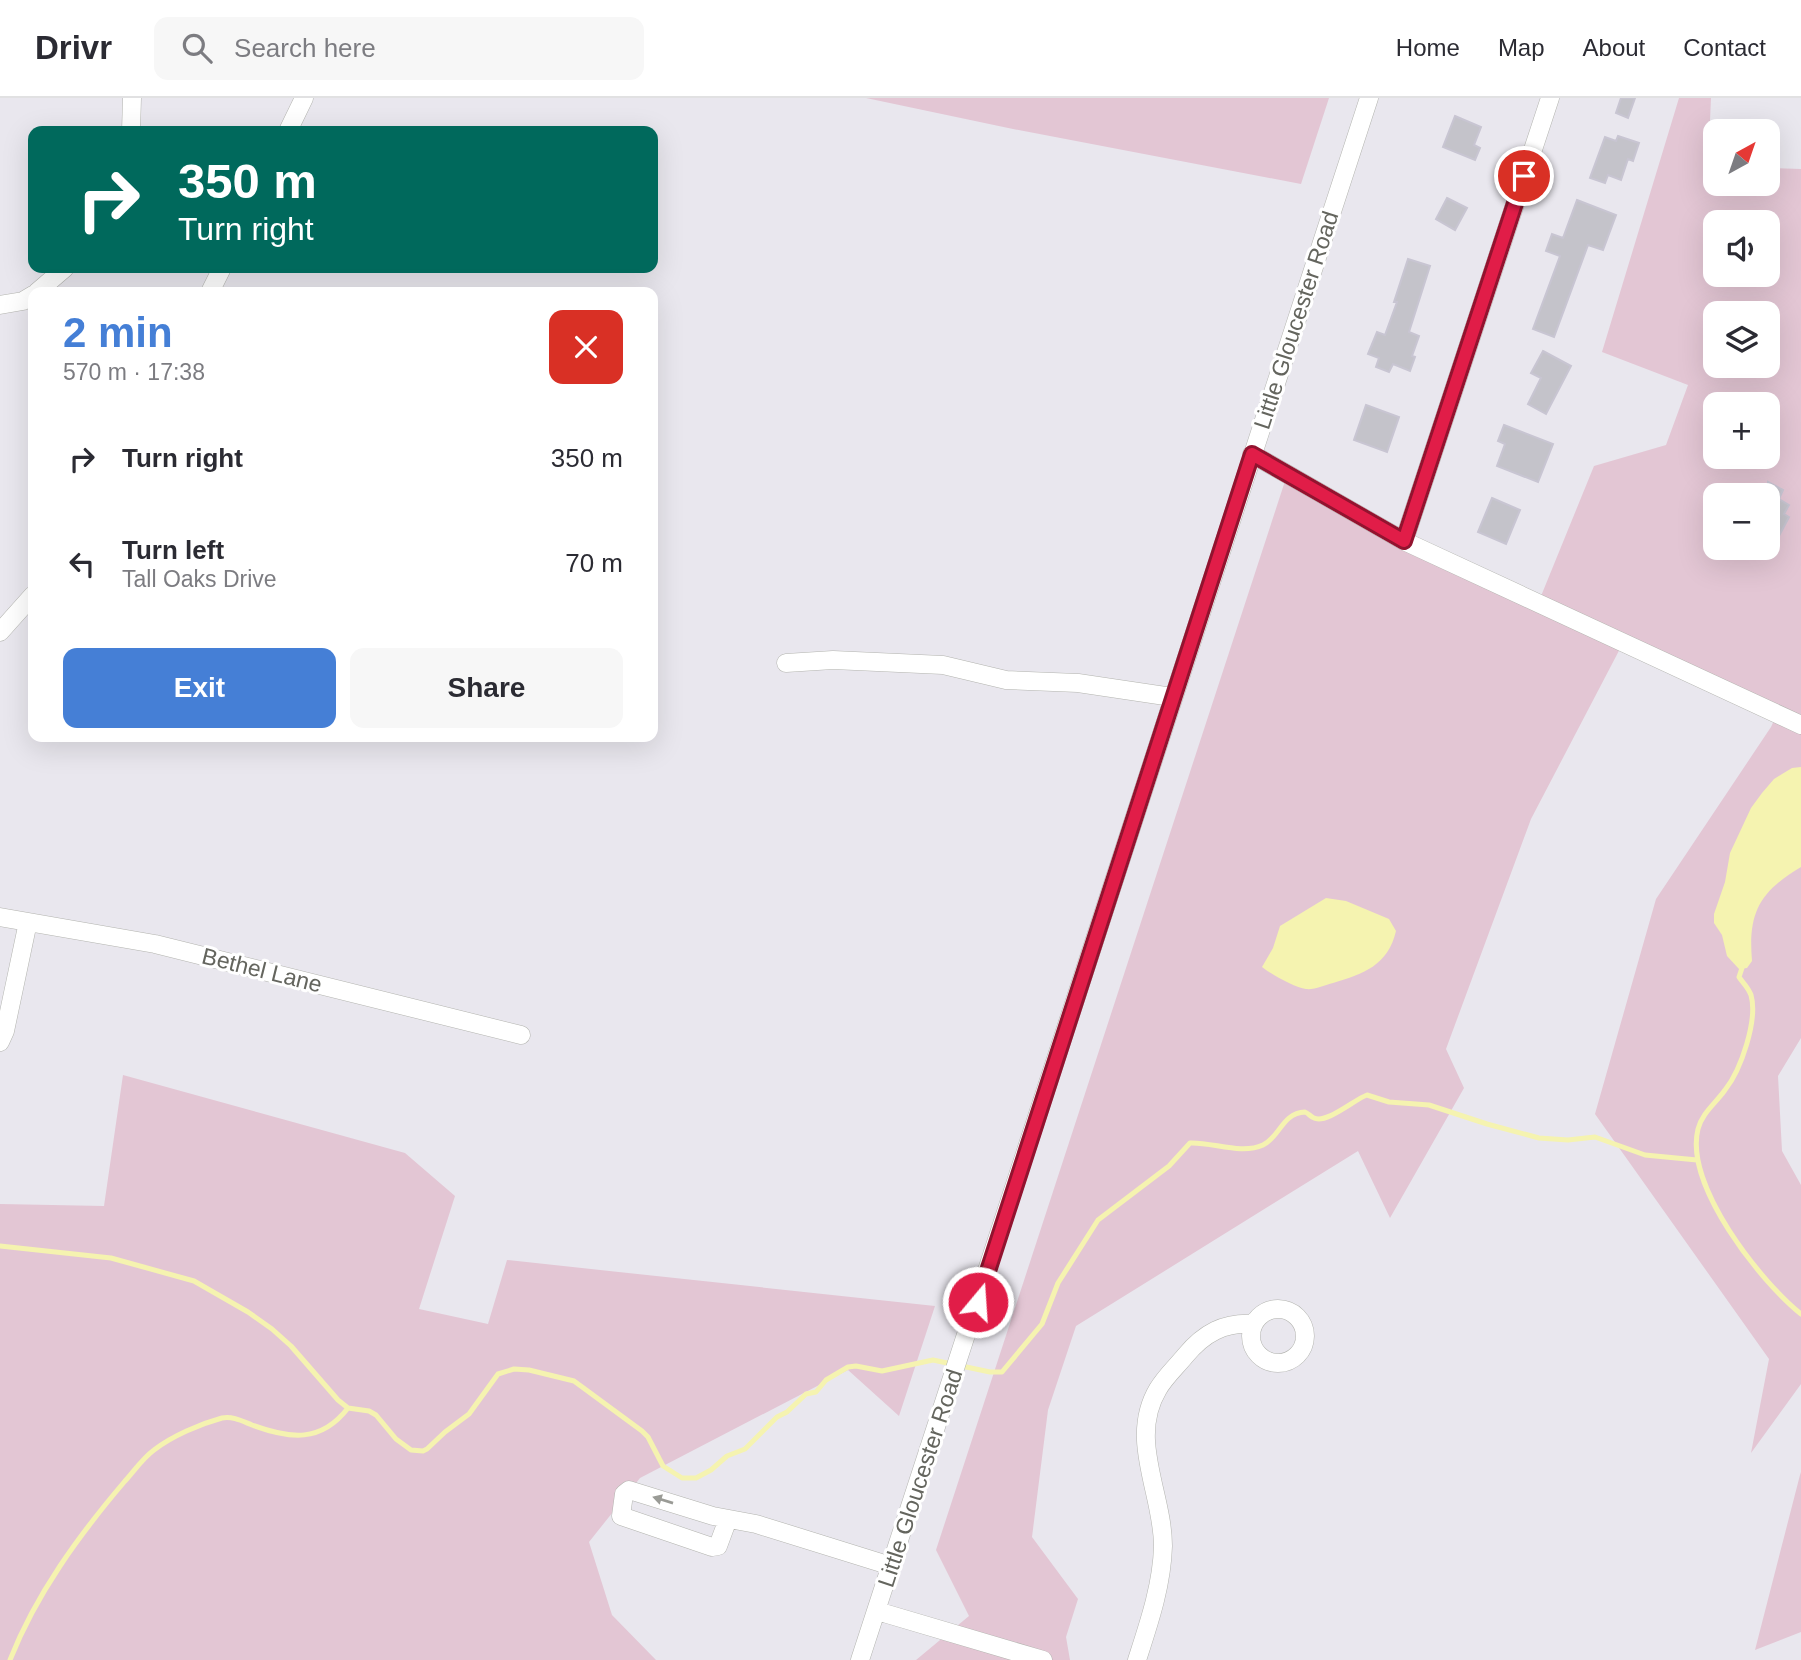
<!DOCTYPE html>
<html lang="en">
<head>
<meta charset="utf-8">
<style>
  body { margin:0; font-family:Helvetica,sans-serif; background:#f7f7f7; color:#2b2b33; height:100vh; display:flex; flex-direction:column; font-size:26px; white-space:nowrap }
  * { box-sizing:border-box; margin:0 }
  p { font-size:23px; color:#7c7c81 }
  .icon { flex:none; width:38px; height:38px; fill:none; stroke:currentColor; stroke-width:2; stroke-linecap:round; stroke-linejoin:round }
  .map { position:relative; flex:1; overflow:hidden }
  .drawer { position:absolute; left:28px; top:189px; width:630px; height:455px; display:flex; flex-direction:column; background:#fff; border-radius:14px; box-shadow:0 7px 28px #0002 }
  .drawer>* { flex:none }
  .banner { position:absolute; left:28px; top:28px; width:630px; height:147px; border-radius:14px; box-shadow:0 7px 28px #0002; background:#00695c; color:#fff; overflow:hidden }
  .needle { width:46px; rotate:40deg }
  .controls { position:absolute; left:1703px; top:21px; display:grid; gap:14px }
  .controls a { display:grid; place-items:center; width:77px; height:77px; border-radius:14px; background:#fff; box-shadow:0 7px 28px #0002; font-size:35px }
  .pin { position:absolute; display:grid; place-items:center; width:60px; height:60px; color:#fff; margin:-30px; border:4px solid #fff; border-radius:50%; box-shadow:0 2px 7px #0007 }
  .me { position:absolute; width:77px; margin:-38px; rotate:18deg; stroke-linejoin:round; filter:drop-shadow(0 0 5px #0008) }
  .turn { display:flex; align-items:center; gap:24px; height:147px; padding:0 35px; font-size:32px }
  .turn .icon { width:91px; height:91px; stroke-width:2.5 }
  .turn b { display:block; font-size:49px; line-height:60px }
  .round { display:grid; place-items:center; flex:none; width:74px; height:74px; border-radius:14px; background:#f7f7f7 }
  .summary { display:flex; align-items:center; justify-content:space-between; height:119px; padding:0 35px }
  h1 { font-size:42px; font-weight:600; line-height:52px; color:#457fd6 }
  .primary-button { display:flex; gap:14px; margin-top:auto; padding:14px 35px }
  .primary-button a { flex:1; height:80px; border-radius:14px; background:#457fd6; color:#fff; font-size:28px; font-weight:600; line-height:80px; text-align:center }
  .primary-button a+a { background:#f7f7f7; color:#2b2b33 }
  ul { padding:0; list-style:none }
  li { display:flex; align-items:center; gap:21px; height:105px; padding:0 35px }
  li div { flex:1 }
  li b { display:block; font-size:26px }
  li em { font-style:normal }
  header { display:flex; align-items:center; gap:42px; box-sizing:border-box; height:98px; padding:0 35px; background:#fff; border-bottom:2px solid #e1e1e2 }
  header strong { font-size:33px }
  nav { display:flex; gap:38px; margin-inline-start:auto; font-size:24px }
  .search { width:490px; height:63px; background:#f7f7f7; display:flex; align-items:center; gap:18px; box-sizing:border-box; padding:0 24px; border-radius:14px; color:#7c7c81; font-size:26px }
  .map>svg:first-child { display:block }
  .green { fill:#e3c6d4; fill-rule:evenodd }
  .water { fill:#f5f3b0 }
  .lines { fill:none; stroke-linecap:round; stroke-linejoin:round }
  .stream { stroke:#f5f3b0; stroke-width:5 }
  .building { fill:#c4c3ca; stroke:#c8c5d2; stroke-width:2 }
  .minor-casing { stroke:#b3b4af; stroke-width:19 }
  .minor { stroke:#fff; stroke-width:18 }
  .oneway { fill:#9a9b96 }
  .route-casing { stroke:#92132f; stroke-width:18 }
  .route { stroke:#e11d48; stroke-width:12 }
  .labels { text-anchor:middle; stroke-width:6; stroke-linejoin:round; paint-order:stroke }
  .street-label { font-size:23px; fill:#64655e; stroke:#fff }
</style>
</head>
<body>
<header>
<strong>Drivr</strong>
<div class="search"><svg class="icon" aria-label="search" viewBox="0 0 24 24"><circle cx="10" cy="10" r="6"/><path d="M15 15l6 6"/></svg>Search here</div>
<nav><a>Home</a><a>Map</a><a>About</a><a>Contact</a></nav>
</header>
<div class="map">
<svg width="1801" height="1562" viewBox="0 0 1801 1562">
  <rect width="100%" height="100%" fill="#e9e7ee"/>
  <path class="green" d="M866,0H1329L1301,86L1013,31Z
    M1679,0H1711L1708,68H1715V86H1768V70L1801,71V940L1778,978L1782,1053L1801,1087V1286L1751,1355L1769,1261L1595,1016L1656,801L1771,629L1779,612L1623,545L1531,721L1446,951L1464,990L1390,1120L1358,1053L1076,1228L1048,1312L1032,1439L1078,1501L1066,1539L1070,1562H916L969,1518L936,1452L1286,380L1539,503L1594,368L1666,347L1688,287L1602,254ZM1715,124H1768V177H1715ZM1715,215H1768V268H1715ZM1715,306H1768V359H1715ZM1715,397H1768V450H1715Z
    M123,977L405,1055L455,1098L419,1211L488,1226L507,1162L935,1208L899,1318L848,1272L640,1380L589,1444L612,1517L656,1562H0V1106L104,1108Z
    M1801,1374V1534L1755,1552L1800,1377Z"/>
  <path class="water" d="M1801,669V769C1759,794 1748,815 1752,863L1747,870L1739,871L1727,858L1722,837L1714,825V816L1725,784L1730,755L1751,710L1762,695L1774,681L1792,670Z
    M1326,800L1346,803L1389,821L1396,833C1388,867 1364,876 1333,885C1325,887 1314,892 1306,891C1295,890 1271,876 1262,869L1273,850L1280,828Z"/>
  <g class="lines">
    <path class="stream" d="M1743,867L1739,879C1743,885 1748,889 1751,897C1758,922 1741,972 1725,992C1715,1006 1702,1015 1698,1031C1684,1087 1760,1183 1801,1216
      M0,1148L111,1160L194,1183L248,1214L272,1231L291,1248L338,1302L348,1310L369,1313L376,1317L396,1341L411,1352L423,1353L427,1351L445,1334L469,1316L498,1276L514,1271L529,1272L574,1283L642,1333L648,1339L663,1368L682,1380H696L711,1372L727,1358L745,1351L777,1319L787,1314L806,1296L816,1294L826,1282L848,1269L856,1268L882,1273L933,1262L990,1274H1002L1042,1226L1058,1185L1098,1122L1169,1068L1190,1045C1213,1044 1241,1057 1263,1047C1280,1039 1282,1015 1305,1014C1308,1015 1311,1019 1314,1020C1327,1026 1355,1001 1367,997L1389,1004L1429,1007L1487,1026L1539,1040L1568,1042L1595,1039L1645,1057L1697,1062
      M10,1562C36,1496 79,1437 125,1383C134,1373 143,1360 154,1352C172,1338 200,1326 222,1320C233,1318 242,1323 252,1327C290,1341 321,1345 348,1310"/>
  </g>
  <path class="building" d="M1621,0H1635L1628,20L1616,15Z
    M1455,18L1481,29L1474,47L1480,50L1475,62L1443,49Z
    M1618,38L1639,45L1633,63L1628,61L1621,82L1608,77L1605,85L1590,80L1605,39L1616,43Z
    M1447,100L1467,110L1455,132L1436,121Z
    M1577,102L1616,117L1603,152L1588,147L1554,239L1533,231L1560,158L1546,153L1552,136L1563,140Z
    M1408,161L1430,168L1409,234L1419,238L1412,258L1415,259L1410,273L1393,266L1389,274L1376,269L1379,260L1368,256L1377,234L1385,237L1397,204H1394Z
    M1543,253L1571,268L1546,316L1528,306L1541,280L1531,275Z
    M1366,307L1399,319L1387,354L1354,342Z
    M1504,327L1553,346L1538,384L1497,368L1505,346L1498,343Z
    M1768,384L1783,392L1779,401L1789,407L1784,416L1789,419L1779,438L1768,432Z
    M1492,400L1520,412L1506,446L1478,434Z"/>
  <g class="lines">
    <defs>
      <path id="minor" d="M131,33L132,0
        M288,33L304,0
        M37,194L65,170
        M210,194L222,170
        M0,207L23,203L33,197
        M1252,356L1404,443L1801,627
        M1404,443L1550,0
        M0,534L33,497
        M786,565L833,562L943,567L1006,582L1078,585L1172,599
        M0,819L155,846L521,937
        M0,944L5,933L28,824
        M1251 1238a27 27 0 1 1 54 0a27 27 0 1 1-54 0Z
        M728,1421L718,1448L712,1449L621,1418L624,1396L629,1392L713,1418L756,1426L891,1468
        M877,1513L1043,1562
        M860,1562L1369,0
        M1137,1562C1149,1525 1162,1487 1163,1448C1163,1395 1128,1341 1158,1291C1165,1279 1176,1269 1185,1258C1204,1235 1224,1224 1254,1226"/>
    </defs>
    <use href="#minor" class="minor-casing"/>
    <use href="#minor" class="minor"/>
  </g>
  <defs><path id="oneway-solid" d="M-6-.8H1V-3.2L6.5 0L1 3.2V.8H-6Z" transform="scale(1.75)"/></defs>
  <use class="oneway" href="#oneway-solid" transform="translate(663 1402) rotate(-163)"/>
  <g class="lines">
    <defs>
      <path id="route" d="M978,1204L1252,356L1404,443L1524,78"/>
    </defs>
    <use href="#route" class="route-casing"/>
    <use href="#route" class="route"/>
  </g>
  <g class="labels">
    <g class="street-label">
      <text transform="translate(1296 222) rotate(-72)" y="8">Little Gloucester Road</text>
      <text transform="translate(262 872) rotate(14)" y="8">Bethel Lane</text>
      <text transform="translate(920 1380) rotate(-72)" y="8">Little Gloucester Road</text>
    </g>
  </g>
</svg>
<div class="controls">
<a><svg class="needle" viewBox="-14 -14 28 28"><path d="M0-13l5 13h-10z" fill="#e53935"/><path d="M0 13l5-13h-10z" fill="#7c7c81"/></svg></a>
<a><svg class="icon" aria-label="sound" viewBox="0 0 24 24"><path d="M4 9h4l5-4v14l-5-4H4zM17 9q2 3 0 6"/></svg></a>
<a><svg class="icon" aria-label="layers" viewBox="0 0 24 24"><path d="M12 4l9 5-9 5-9-5zM3 14l9 5 9-5"/></svg></a>
<a>+</a>
<a>−</a>
</div>
<div class="pin" style="left:1524px;top:78px;background:#d93025"><svg class="icon" aria-label="arrive" viewBox="0 0 24 24"><path d="M6 21V4h12l-3 4 3 4H6"/></svg></div>
<svg class="me" style="left:978px;top:1204px" viewBox="-20 -20 40 40"><circle r="17" fill="#e11d48" stroke="#fff" stroke-width="3"/><path d="M0-11L8 9 0 5-8 9z" fill="#fff"/></svg>
<div class="banner">
<div class="turn"><svg class="icon" aria-label="right" viewBox="0 0 24 24"><path d="M7 20v-9h11M14 6l5 5-5 5"/></svg><div><b>350 m</b>Turn right</div></div>
</div>
<section class="drawer">
<div class="summary"><div><h1>2 min</h1><p>570 m · 17:38</p></div><a class="round" style="background:#d93025;color:#fff"><svg class="icon" aria-label="close" viewBox="0 0 24 24"><path d="M6 6l12 12M18 6L6 18"/></svg></a></div>
<ul>
<li><svg class="icon" aria-label="right" viewBox="0 0 24 24"><path d="M7 20v-9h11M14 6l5 5-5 5"/></svg><div><b>Turn right</b></div><em>350 m</em></li>
<li><svg class="icon" aria-label="left" viewBox="0 0 24 24"><path d="M17 20v-9H6M10 6l-5 5 5 5"/></svg><div><b>Turn left</b><p>Tall Oaks Drive</p></div><em>70 m</em></li>
</ul>
<div class="primary-button"><a>Exit</a><a>Share</a></div>
</section>
</div>
</body>
</html>
